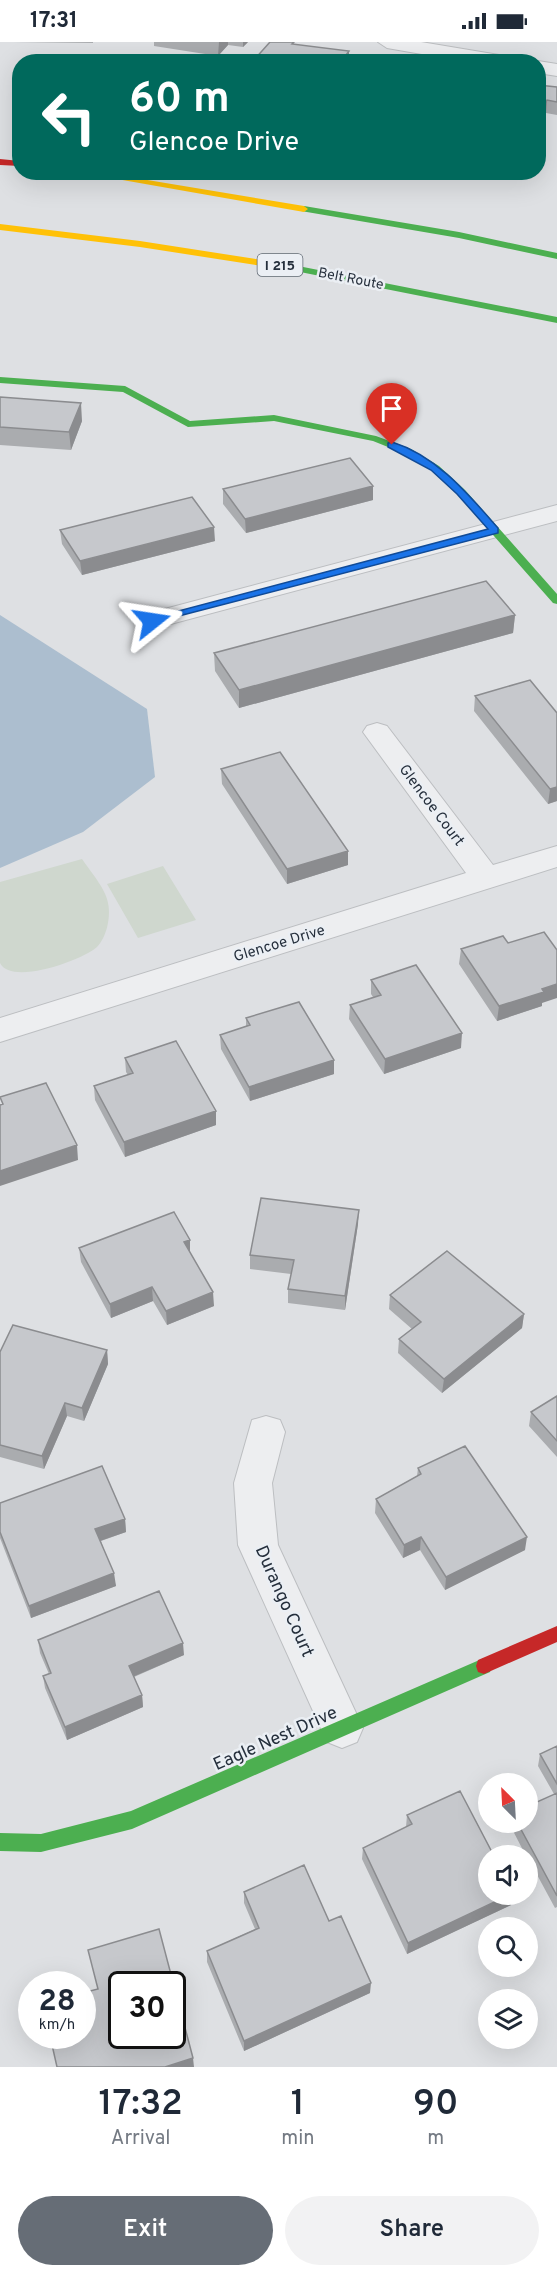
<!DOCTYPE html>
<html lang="en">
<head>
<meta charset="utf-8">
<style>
  body { margin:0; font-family:Overpass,sans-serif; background:#f2f2f3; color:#1f2937; height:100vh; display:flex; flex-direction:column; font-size:22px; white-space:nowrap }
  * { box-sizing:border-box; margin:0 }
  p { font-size:20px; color:#747a83 }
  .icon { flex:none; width:33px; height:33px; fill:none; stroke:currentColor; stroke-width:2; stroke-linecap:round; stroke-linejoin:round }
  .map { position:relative; height:2025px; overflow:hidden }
  .side { display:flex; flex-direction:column; background:#fff; flex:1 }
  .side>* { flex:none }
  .hud { position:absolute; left:12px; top:12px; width:534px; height:126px; border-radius:24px; box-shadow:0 6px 24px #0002; background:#00695c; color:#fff; overflow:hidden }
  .needle { width:39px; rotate:336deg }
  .controls { position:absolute; left:478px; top:1731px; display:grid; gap:12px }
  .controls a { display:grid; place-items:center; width:60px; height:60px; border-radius:50%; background:#fff; box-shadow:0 6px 24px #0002; font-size:30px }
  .speed { position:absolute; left:18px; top:1929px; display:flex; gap:12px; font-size:30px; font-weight:700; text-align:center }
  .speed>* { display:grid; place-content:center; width:78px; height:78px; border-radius:50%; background:#fff; box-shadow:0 6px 24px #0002; line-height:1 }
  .speed small { font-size:15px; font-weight:400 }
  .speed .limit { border:3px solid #111; border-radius:9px; background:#fff; color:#111 }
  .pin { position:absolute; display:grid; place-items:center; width:51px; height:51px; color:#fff; margin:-62px -26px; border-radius:50% 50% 50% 0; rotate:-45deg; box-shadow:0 0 6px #0007 }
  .pin .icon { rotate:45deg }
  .me { position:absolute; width:66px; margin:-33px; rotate:75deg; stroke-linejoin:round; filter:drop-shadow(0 0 4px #0008) }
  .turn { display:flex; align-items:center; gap:21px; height:126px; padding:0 18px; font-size:27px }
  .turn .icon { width:78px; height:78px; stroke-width:2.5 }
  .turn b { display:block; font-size:42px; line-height:51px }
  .eta { display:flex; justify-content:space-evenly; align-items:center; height:102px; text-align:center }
  .eta b { font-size:36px; font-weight:600; line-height:42px }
  .button { display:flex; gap:12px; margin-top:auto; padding:12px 18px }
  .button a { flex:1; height:69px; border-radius:36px; background:#666d76; color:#fff; font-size:24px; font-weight:600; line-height:69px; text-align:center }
  .button a+a { background:#f2f2f3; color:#1f2937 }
  .status { display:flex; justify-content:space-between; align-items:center; height:42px; padding:0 30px; background:#fff; direction:ltr }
  .status svg { height:16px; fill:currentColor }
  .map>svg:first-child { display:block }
  .green { fill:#cfd7ce }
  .water { fill:#acbecf }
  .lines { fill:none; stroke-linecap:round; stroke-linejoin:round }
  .street-casing { stroke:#bcbec1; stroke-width:2 }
  .street { fill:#edeef0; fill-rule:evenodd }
  .fast { fill:#4caf50; fill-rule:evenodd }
  .slow { fill:#ffc107; fill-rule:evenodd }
  .jam { fill:#c62828; fill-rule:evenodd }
  .wall { fill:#aaacaf }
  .shaded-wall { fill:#8b8c8f }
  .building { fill:#c6c8cc; stroke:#8b8c8f; stroke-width:1.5; fill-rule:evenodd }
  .route { fill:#1a73e8; stroke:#114b97; stroke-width:1.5 }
  .labels { text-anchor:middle; stroke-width:5; stroke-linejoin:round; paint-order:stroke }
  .shield { fill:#ebeff4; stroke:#606973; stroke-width:1.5 }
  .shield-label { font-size:14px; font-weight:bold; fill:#252f3c }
  .far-street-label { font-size:14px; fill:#252f3c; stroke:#ebeff4 }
  .street-label { font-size:15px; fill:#252f3c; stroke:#ebeff4 }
  .near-street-label { font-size:18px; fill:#252f3c; stroke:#ebeff4 }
</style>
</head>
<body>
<div class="status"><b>17:31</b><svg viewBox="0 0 49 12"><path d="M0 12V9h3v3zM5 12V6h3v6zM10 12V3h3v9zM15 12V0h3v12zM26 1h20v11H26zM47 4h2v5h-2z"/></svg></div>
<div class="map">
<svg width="557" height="2025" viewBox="0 0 557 2025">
  <rect width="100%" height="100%" fill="#dee0e3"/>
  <path class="green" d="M82,817C90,829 106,847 108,861C111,874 107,895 97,905C83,918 11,944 0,921V840Z
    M163,824L196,878L138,896L107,842Z"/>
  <path class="water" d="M0,573L147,667L155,735L83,790L0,826Z"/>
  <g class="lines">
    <defs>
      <path id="street" d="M378,0H421L505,14L514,20H468L387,6Z
        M538,19L557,22V34L538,31Z
        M557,463V479L152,587L142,585L139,579L142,573Z
        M377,681L387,684L493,823L557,804V825L0,1000V976L466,831L363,690L367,684Z
        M266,1374L280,1378L285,1390L272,1441L278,1503L363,1686L357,1700L342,1706L327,1700L238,1503L234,1441L252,1378Z"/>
    </defs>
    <use href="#street" class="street-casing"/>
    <use href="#street" class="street"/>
    <path class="fast" d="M304,164L459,190L557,211V217L459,196L301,169V165Z
      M288,222L557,275V281L285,227L283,225Z
      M0,335L125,344L190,379L274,373L376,394L411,407L439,424L465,448L557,552V562L553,561L457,452L431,428L403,411L373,399L274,379L188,385L123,350L0,341Z
      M484,1616L490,1618L492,1624L490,1630L132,1787L41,1810L0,1809V1791L41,1792L131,1769Z"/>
    <path class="slow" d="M77,130H99L304,164L308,167L304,170Z
      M0,182L140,199L288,222L293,225L288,228L140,205L0,188Z"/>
    <path class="jam" d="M0,117L20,119V124L0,123Z
      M557,1584V1600L484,1632L478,1630L476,1624L478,1618Z"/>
  </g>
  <path class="wall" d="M13,0H93V1Z
    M154,0H248L243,5L228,3L218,14L154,4Z
    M538,43L557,45V73L546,71L539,83Z
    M0,355L82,379L71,408L0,403Z
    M223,447L373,458L246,491L223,462Z
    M60,488L215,499L82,533L62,502Z
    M515,573L513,591L239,666L215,629L214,611Z
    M530,638L557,759L548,762L474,669L475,654Z
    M221,727L348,809V823L287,842L222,742Z
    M461,907L542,961V964L497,979L459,922Z
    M371,938L461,1006L384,1032L349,977L350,963L373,955L371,952Z
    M246,976L334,1018V1032L250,1059L221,1007L220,993L246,984Z
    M125,1016L216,1069V1083L125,1115L95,1058L94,1044L128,1033L126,1030Z
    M358,1182L345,1268L288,1261V1247L291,1232L250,1227V1213Z
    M79,1206L190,1210L214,1264L167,1283L153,1259L111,1276L81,1220Z
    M390,1253L524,1272L522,1286L442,1351L398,1311L399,1297L412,1287L389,1267Z
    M107,1308L108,1322L84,1379L67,1374L44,1427L0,1415V1310Z
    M557,1354V1415L529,1384L531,1370Z
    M418,1426L525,1508L445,1548L420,1508L403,1516L375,1471L376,1457L417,1434Z
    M0,1461L125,1477L126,1490L101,1499L116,1544L31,1576L0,1496Z
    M38,1598L184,1613L134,1635L142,1653L143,1665L67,1698L45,1646L43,1634L49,1632L40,1611Z
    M557,1704V1865L555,1866L528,1816V1814H526L510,1783V1780H528L554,1752L538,1724L540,1712Z
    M407,1773L511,1863L407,1912L362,1817L363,1806L406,1785Z
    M244,1850L329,1879L370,1951L244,2009L207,1920V1909L255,1887L244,1861Z"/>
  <path class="shaded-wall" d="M219,0H228V3L218,14Z
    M243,0H248L243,5Z
    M349,9V20H341Z
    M547,58L546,71L539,83L540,70Z
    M81,361L82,379L71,408L69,390Z
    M373,444V458L246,491L245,477Z
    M214,485L215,499L82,533L80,519Z
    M515,573L513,591L239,666V648Z
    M557,745V759L548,762L550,747Z
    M348,809V823L287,842V827Z
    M557,942V956L542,961V964L497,979L499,964L542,947Z
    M462,991L461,1006L384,1032L385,1017Z
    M334,1018V1032L250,1059L249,1045Z
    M216,1069V1083L125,1115L124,1100Z
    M77,1103L78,1118L0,1144V1129Z
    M359,1168L358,1182L345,1268V1254Z
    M190,1198V1212L184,1200Z
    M152,1245L153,1259L111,1276L110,1262Z
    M213,1250L214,1264L167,1283L166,1269Z
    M524,1272L522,1286L442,1351L444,1337Z
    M107,1308L108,1322L84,1379L82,1366Z
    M65,1361L67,1374L44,1427L42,1414Z
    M125,1477L126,1490L97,1500L95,1487Z
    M421,1495L420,1508L403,1516L404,1503Z
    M527,1495L525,1508L445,1548L446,1535Z
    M114,1531L116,1544L31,1576L29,1564Z
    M183,1601L184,1613L130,1636L129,1624Z
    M142,1653L143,1665L67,1698L65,1685Z
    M511,1852H513L511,1863L407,1912L408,1901Z
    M371,1941L370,1951L244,2009V1999Z
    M193,2016L194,2025H165Z"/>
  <path class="building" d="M270,0H294L292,2L349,9L341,20L324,18L323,20H252Z
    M376,15L397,18L396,20H372Z
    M538,43L557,45V60L547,58L540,70H538Z
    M0,355L81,361L69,390L0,385Z
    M350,416L373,444L245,477L223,447Z
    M192,455L214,485L80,519L60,488Z
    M486,539L515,573L239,648L214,611Z
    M530,638L557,671V745L550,747L475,654Z
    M280,710L348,809L287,827L221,727Z
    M544,890L557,908V942L542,947L544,950L499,964L461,907L503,894L508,901Z
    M416,923L462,991L385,1017L350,963L381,953L371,938Z
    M299,960L334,1018L249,1045L220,993L250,983L246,976Z
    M176,999L216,1069L124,1100L94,1044L133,1031L125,1016Z
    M46,1041L77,1103L0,1129V1063L3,1062L0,1055Z
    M261,1156L359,1168L345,1254L288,1247L294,1218L250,1213Z
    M174,1170L190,1198L184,1200L213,1250L166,1269L152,1245L110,1262L79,1206Z
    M447,1209L524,1272L444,1337L399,1297L421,1280L390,1253Z
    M13,1283L107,1308L82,1366L65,1361L42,1414L0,1403V1310Z
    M557,1354V1399L531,1370Z
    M465,1404L527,1495L446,1535L421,1495L404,1503L376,1457L421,1432L418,1426Z
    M102,1424L125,1477L95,1487L114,1531L29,1564L0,1490V1461Z
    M159,1549L183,1601L129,1624L142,1653L65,1685L43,1634L51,1631L38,1598Z
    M557,1704V1742L540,1712Z
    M460,1749L494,1814H489V1852H511L408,1901L363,1806L412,1782L407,1773Z
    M557,1751V1854L517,1780H528V1764Z
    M304,1823L329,1879L341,1874L371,1941L244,1999L207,1909L259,1886L244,1850Z
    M159,1887L193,2016L165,2025H57L50,1994H82V1951L98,1947L88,1908ZM122,1942H172V1994H122Z"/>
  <path class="route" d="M392,400C437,414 468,452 498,486V491L148,582V577L488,487L457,452L431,428L388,405V401Z"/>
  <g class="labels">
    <rect class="shield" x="257.5" y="212" width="45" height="22" rx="4.5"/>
    <g class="shield-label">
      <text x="280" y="228">I 215</text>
    </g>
    <g class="far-street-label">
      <text transform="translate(351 236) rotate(11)" y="5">Belt Route</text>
    </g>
    <g class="street-label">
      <text transform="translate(432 763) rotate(53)" y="5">Glencoe Court</text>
      <text transform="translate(279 901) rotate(-17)" y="5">Glencoe Drive</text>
    </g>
    <g class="near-street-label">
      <text transform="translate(285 1559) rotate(66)" y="6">Durango Court</text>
      <text transform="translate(275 1696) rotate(-24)" y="6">Eagle Nest Drive</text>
    </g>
  </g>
</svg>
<div class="controls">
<a><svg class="needle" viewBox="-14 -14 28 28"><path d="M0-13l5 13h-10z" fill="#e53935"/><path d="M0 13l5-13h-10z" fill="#747a83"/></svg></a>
<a><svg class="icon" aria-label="sound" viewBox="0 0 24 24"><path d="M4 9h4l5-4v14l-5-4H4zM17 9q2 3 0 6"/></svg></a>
<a><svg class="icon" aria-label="search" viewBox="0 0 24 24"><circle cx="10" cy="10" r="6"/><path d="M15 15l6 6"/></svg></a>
<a><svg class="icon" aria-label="layers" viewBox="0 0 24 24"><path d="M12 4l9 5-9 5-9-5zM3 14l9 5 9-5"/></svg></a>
</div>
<div class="speed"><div>28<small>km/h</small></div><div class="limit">30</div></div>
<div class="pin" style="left:392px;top:403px;background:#d93025"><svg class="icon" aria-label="arrive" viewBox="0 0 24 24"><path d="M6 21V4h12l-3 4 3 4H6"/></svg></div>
<svg class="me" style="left:152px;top:579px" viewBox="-20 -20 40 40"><path d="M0-17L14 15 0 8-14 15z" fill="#1a73e8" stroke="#fff" stroke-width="4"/></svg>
<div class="hud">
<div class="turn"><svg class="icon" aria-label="left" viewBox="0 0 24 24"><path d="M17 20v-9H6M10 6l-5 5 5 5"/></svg><div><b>60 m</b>Glencoe Drive</div></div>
</div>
</div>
<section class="side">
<div class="eta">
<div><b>17:32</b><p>Arrival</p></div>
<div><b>1</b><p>min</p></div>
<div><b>90</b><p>m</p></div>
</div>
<div class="button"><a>Exit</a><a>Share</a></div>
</section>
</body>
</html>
